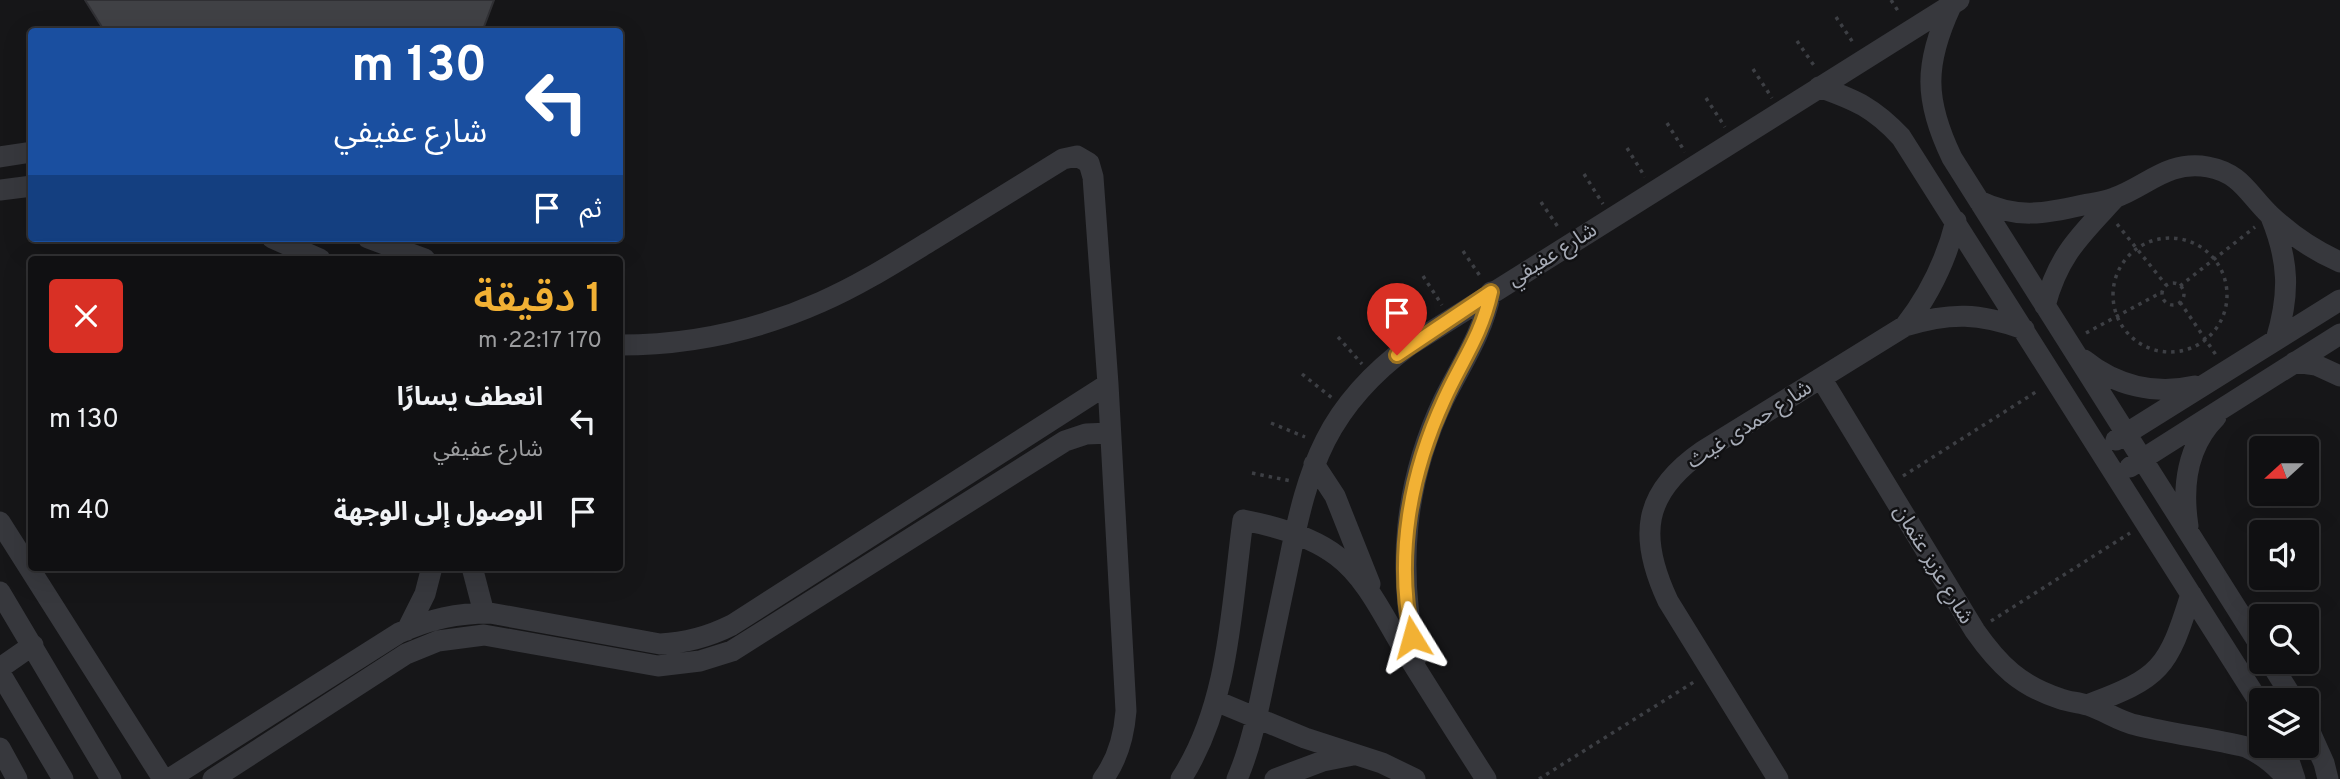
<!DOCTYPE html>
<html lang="ar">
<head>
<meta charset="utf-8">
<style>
  body { margin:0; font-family:Overpass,"Noto Sans Arabic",sans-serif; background:#19191b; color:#f1f3f6; direction:rtl; height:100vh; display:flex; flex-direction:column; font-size:26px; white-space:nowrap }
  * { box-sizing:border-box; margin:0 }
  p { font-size:23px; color:#9c9d9f }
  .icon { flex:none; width:38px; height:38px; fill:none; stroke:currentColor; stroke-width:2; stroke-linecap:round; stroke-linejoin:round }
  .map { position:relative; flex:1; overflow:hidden; direction:ltr }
  .panel { position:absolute; left:28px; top:256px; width:595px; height:315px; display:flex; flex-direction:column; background:#101012; border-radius:7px; box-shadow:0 7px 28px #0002,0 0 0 2px #303032; direction:rtl }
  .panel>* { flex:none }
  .top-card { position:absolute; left:28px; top:28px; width:595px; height:214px; border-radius:7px; box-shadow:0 7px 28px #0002,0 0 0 2px #303032; direction:rtl; background:#1a4fa0; color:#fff; overflow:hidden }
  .needle { width:46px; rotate:249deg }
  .controls { position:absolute; left:2249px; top:436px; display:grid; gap:14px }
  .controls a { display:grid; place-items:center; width:70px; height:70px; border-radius:7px; background:#101012; box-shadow:0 7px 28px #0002,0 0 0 2px #303032; font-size:35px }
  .pin { position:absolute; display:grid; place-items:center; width:60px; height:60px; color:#fff; margin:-72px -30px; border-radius:50% 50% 50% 0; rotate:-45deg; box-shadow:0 0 7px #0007 }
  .pin .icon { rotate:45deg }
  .me { position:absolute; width:77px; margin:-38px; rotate:352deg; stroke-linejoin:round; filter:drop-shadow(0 0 5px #0008) }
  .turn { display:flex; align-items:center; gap:24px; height:147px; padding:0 21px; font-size:32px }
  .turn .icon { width:91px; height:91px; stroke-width:2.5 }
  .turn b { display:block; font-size:49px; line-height:60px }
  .then { display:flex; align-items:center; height:66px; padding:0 21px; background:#0003; gap:14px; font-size:26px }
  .round { display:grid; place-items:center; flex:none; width:74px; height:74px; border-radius:7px; background:#19191b }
  .head { display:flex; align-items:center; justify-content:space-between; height:119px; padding:0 21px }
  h1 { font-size:42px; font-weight:600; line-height:52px; color:#f2b134 }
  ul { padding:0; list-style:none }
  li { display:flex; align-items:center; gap:21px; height:91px; padding:0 21px }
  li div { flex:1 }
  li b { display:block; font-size:26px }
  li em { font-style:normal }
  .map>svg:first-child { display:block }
  .building { fill:#404145; stroke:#303034; stroke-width:2 }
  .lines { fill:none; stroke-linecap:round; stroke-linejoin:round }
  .path { stroke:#3d3f44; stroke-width:3.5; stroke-dasharray:3.5 5; stroke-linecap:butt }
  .minor { stroke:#37383d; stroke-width:21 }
  .route-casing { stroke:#9d7322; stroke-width:18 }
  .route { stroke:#f2b134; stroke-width:12 }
  .labels { text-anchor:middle; stroke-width:5; stroke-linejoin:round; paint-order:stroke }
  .street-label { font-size:21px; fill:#a8adb8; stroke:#111113 }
</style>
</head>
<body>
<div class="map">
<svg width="2340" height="779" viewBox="0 0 2340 779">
  <rect width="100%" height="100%" fill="#161618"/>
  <path class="building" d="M85,0H494L482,32H105Z"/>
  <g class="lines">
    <path class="path" d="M1891,0L1900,14
      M1836,17L1854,44
      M1797,41L1815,67
      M1753,69L1772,98
      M1706,98L1725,127
      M1667,123L1685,152
      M1627,148L1645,177
      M1584,174L1603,204
      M1541,202L1560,230
      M2117,224L2166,285
      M2113 295a57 57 0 1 1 114 0a57 57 0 1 1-114 0Z
      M1463,251L1480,276
      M1423,276L1442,305
      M2162 294a11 11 0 1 1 22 0a11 11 0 1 1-22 0Z
      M2180,286L2255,227
      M2180,302L2216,355
      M1379,304L1398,329
      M2086,333L2162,292
      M1338,337L1362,364
      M1302,374L1332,398
      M1271,423L1305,437
      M1252,473L1291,481
      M1903,476L2039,390
      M1991,621L2130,533
      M1539,779L1697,680"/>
    <path class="minor" d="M1951,6C1924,64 1924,100 1952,158L2261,647
      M1819,87C1856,100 1874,108 1901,137L2261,705
      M0,157L32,152
      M0,190L32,186
      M1979,201C2016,219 2044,214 2083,205C2093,203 2104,202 2114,198C2148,186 2167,160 2208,167C2241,173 2248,194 2270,215C2290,234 2315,251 2340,262
      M2271,217C2289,261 2290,294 2276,340
      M272,238L320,259
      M368,238L425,259
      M2045,306C2058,255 2081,235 2115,198
      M1905,326C1930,294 1946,261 1956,221
      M620,345C688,345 758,330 821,302C860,285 896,262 932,240C975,213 1019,186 1063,159L1077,156L1089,163L1093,177L1108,384L1126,711C1124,736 1118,759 1103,779
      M2084,360C2116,386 2155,395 2195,386
      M2295,362L2316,365L2340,376
      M1821,378L1975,631C1999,665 2020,686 2061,699C2069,702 2078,702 2087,705C2104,710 2118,721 2136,725C2172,734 2209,738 2246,747C2263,755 2275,764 2287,779
      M2116,440L2340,300
      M1314,464L1335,496L1370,584
      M2130,467L2340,334
      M0,522L163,779
      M2188,526C2182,487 2187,446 2216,417
      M472,567L484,613
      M0,592L111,779
      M407,630L425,594L432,567
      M1416,658C1397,567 1404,483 1444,399C1463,361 1482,335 1491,292
      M2270,662L2294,700
      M0,668L33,645
      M0,673L63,779
      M1216,701L1305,738L1382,763L1415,779
      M2087,705C2161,678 2168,668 2191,594
      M2306,723L2324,763L2328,779
      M2284,746L2295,779
      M0,748L17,779
      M169,779L399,633C430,619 457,613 490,613L660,644C686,643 708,637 732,625L1108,384
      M213,779L406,654L438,641L484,635L658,666L700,661L732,651L1065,441L1086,434L1110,433
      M1181,779C1230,703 1231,607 1243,520C1274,526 1311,536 1337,556C1365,577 1382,613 1400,643C1428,688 1457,734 1486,779
      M1237,779C1251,747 1258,711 1265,677C1273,638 1281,600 1289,562C1308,466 1327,406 1410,345L1959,0
      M1275,779L1323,761L1353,755
      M1778,779L1668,601C1638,537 1642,493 1703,451L1905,326C1951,312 1979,313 2024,329"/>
  </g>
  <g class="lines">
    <defs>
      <path id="route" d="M1397,355L1491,292C1481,337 1462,360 1444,400C1410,474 1395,557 1412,637"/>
    </defs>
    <use href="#route" class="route-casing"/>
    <use href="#route" class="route"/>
  </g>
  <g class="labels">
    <g class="street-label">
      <text transform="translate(1552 254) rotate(-32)" y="7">شارع عفيفي</text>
      <text transform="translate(1749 424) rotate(-33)" y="7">شارع حمدى غيث</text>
      <text transform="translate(1934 564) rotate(59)" y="7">شارع عزيز عثمان</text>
    </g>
  </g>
</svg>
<div class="controls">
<a><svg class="needle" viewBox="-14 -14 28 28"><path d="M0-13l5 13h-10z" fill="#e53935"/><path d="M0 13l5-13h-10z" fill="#9c9d9f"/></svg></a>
<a><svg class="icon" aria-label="sound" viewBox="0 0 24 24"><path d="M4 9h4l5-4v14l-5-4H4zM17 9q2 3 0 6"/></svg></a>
<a><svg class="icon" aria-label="search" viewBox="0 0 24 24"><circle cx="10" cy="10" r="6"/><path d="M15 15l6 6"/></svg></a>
<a><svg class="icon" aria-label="layers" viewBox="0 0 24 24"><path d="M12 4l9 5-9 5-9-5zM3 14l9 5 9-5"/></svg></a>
</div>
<div class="pin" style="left:1397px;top:355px;background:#d93025"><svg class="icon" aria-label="arrive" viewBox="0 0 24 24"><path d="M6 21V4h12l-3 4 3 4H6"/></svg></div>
<svg class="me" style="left:1412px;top:637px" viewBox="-20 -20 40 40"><path d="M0-17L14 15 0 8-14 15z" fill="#f2b134" stroke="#fff" stroke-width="4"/></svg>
<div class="top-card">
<div class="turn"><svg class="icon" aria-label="left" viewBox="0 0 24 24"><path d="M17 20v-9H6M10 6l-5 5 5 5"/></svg><div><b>130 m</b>شارع عفيفي</div></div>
<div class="then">ثم<svg class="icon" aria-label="arrive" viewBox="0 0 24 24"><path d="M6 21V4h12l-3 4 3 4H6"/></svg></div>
</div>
<section class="panel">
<div class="head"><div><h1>1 دقيقة</h1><p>170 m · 22:17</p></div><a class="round" style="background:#d93025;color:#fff"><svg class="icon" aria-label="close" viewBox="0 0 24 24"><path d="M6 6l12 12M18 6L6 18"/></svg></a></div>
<ul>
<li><svg class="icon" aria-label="left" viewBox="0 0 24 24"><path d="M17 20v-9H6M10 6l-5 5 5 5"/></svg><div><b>انعطف يسارًا</b><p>شارع عفيفي</p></div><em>130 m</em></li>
<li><svg class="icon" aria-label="arrive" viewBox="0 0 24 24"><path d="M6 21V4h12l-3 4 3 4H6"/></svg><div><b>الوصول إلى الوجهة</b></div><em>40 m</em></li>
</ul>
</section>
</div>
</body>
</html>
